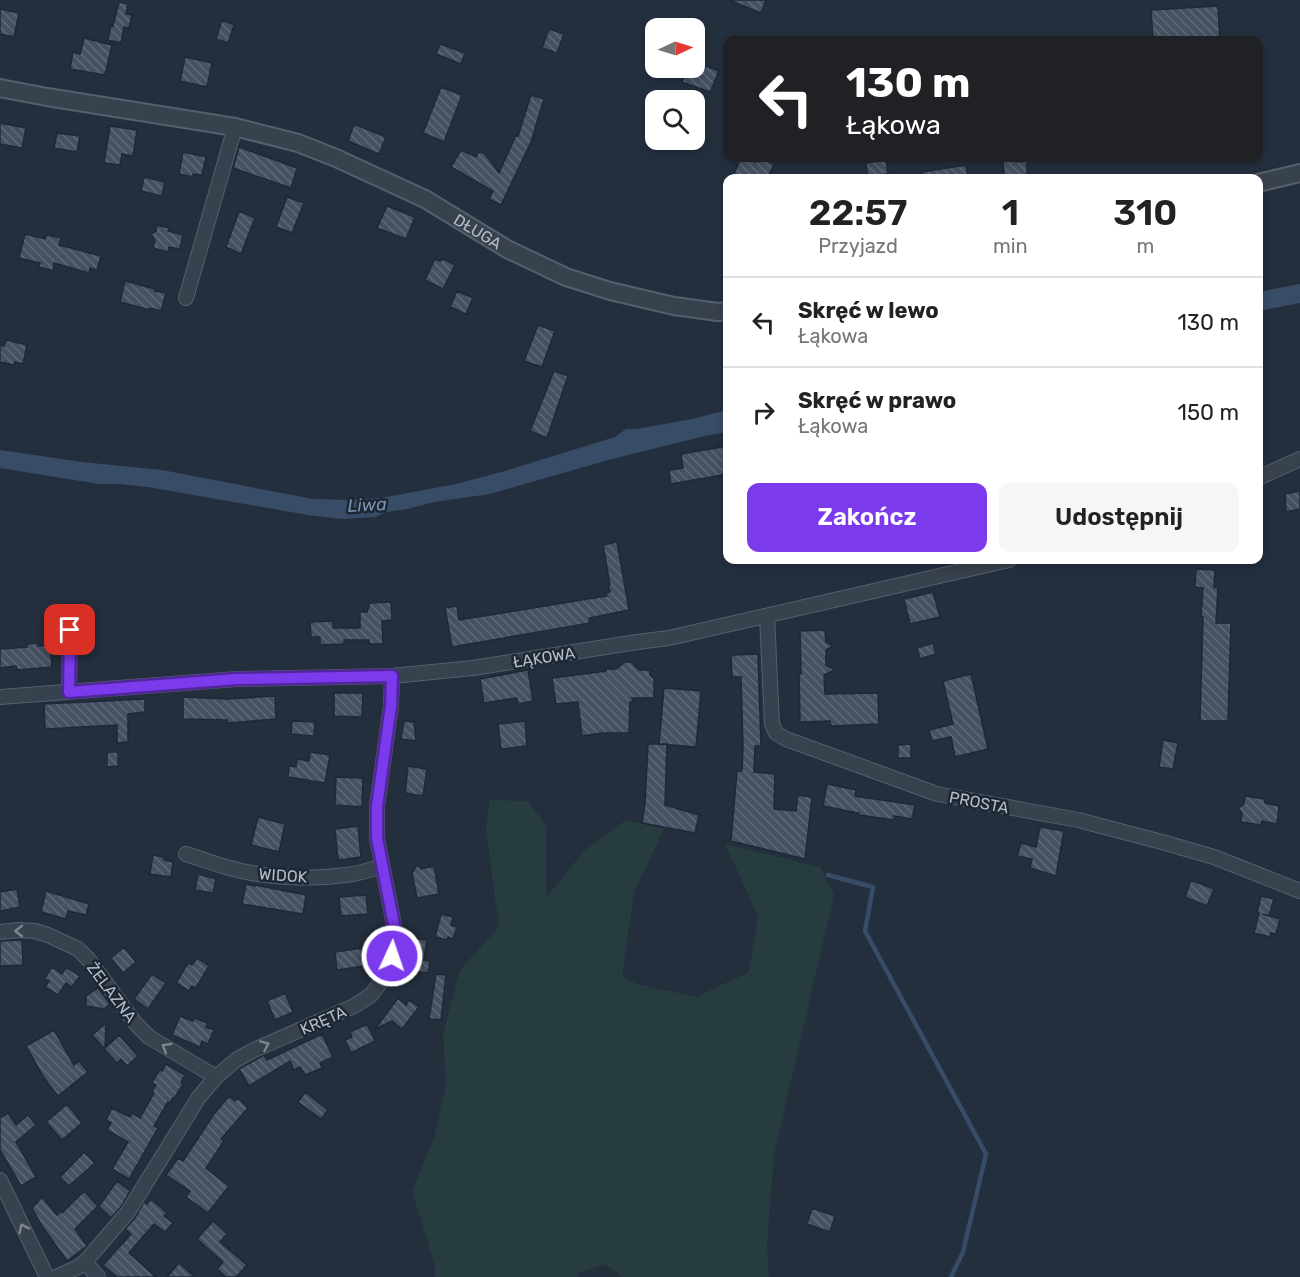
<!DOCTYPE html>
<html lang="pl">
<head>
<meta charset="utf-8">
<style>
  body { margin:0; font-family:Rubik,sans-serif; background:#f6f6f6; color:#222; height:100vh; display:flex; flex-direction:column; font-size:22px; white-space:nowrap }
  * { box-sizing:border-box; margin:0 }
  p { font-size:20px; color:#767676 }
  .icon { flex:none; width:33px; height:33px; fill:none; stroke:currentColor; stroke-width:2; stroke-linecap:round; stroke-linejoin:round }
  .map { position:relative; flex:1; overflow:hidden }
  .drawer { position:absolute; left:723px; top:174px; width:540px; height:390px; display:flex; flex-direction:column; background:#fff; border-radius:12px; box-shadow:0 3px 9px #0003 }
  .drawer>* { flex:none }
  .guide { position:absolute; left:723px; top:36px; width:540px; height:126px; border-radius:12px; box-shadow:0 3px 9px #0003; background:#202124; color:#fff; overflow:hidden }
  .needle { width:39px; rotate:86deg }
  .controls { position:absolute; left:645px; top:18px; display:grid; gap:12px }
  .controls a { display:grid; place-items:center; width:60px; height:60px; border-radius:12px; background:#fff; box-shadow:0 3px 9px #0003; font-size:30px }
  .pin { position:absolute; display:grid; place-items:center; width:51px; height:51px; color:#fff; margin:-26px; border-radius:12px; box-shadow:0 3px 9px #0006 }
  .me { position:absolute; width:66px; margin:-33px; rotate:3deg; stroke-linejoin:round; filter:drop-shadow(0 0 4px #0008) }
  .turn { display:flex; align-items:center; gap:21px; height:126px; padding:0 24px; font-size:27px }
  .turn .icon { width:78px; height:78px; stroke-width:2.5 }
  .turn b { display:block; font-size:42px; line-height:51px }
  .eta { display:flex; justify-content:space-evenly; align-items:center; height:102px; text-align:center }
  .eta b { font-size:36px; font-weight:600; line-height:42px }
  .cta { display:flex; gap:12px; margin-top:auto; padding:12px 24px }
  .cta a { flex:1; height:69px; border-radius:12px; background:#7c3aed; color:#fff; font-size:24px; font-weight:600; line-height:69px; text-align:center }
  .cta a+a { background:#f6f6f6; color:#222 }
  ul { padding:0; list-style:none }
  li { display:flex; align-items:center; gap:18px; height:90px; padding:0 24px; border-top:2px solid #e0e0e0 }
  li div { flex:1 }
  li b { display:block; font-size:22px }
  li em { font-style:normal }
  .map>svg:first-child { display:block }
  .grass { fill:#263c3f }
  .water { fill:#394c67 }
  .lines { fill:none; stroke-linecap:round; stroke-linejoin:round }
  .stream { stroke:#394c67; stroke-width:4.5 }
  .building { fill:url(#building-back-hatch); stroke:#1f2835; stroke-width:1.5 }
  .minor-casing { stroke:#565f6c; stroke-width:16 }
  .tertiary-casing { stroke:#565f6c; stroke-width:20 }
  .minor { stroke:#38414e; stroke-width:14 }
  .tertiary { stroke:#38414e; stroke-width:16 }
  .oneway { stroke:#7c8592 }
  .route-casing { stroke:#51269a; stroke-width:15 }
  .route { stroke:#7c3aed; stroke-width:10 }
  .labels { text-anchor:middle; stroke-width:5; stroke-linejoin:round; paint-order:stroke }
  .street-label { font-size:16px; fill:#b4bcc9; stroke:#1d2633 }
  .water-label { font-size:18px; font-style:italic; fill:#7c92b1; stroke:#1d2633 }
</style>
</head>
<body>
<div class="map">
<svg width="1300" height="1277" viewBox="0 0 1300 1277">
  <defs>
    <pattern id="building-back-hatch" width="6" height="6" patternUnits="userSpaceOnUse" patternTransform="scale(1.5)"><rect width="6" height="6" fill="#455162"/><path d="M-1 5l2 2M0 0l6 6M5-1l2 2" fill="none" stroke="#5d6877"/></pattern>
  </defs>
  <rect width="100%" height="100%" fill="#242f3e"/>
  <path class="grass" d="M490,800L528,801L546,826V898L583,852L626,820L664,829L634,892L622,976L637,984L696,997L749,972L758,916L725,844L820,867L834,895L774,1155L767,1244L769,1277H622L605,1264L578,1273V1277H435V1265L412,1191L434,1138L446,1086L443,1034L460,970L499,927L486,829Z"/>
  <path class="water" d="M1300,284V303L1259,311V292Z
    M727,410V432L705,436L612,459L490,494L434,502L407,509L387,512L375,517L341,519L308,515L148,487L119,484H99L0,468V450L82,462L162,470L313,499L349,500L381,498L456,484L505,471L615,437L626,429H637L692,419Z"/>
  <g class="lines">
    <path class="stream" d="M828,875L873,887L865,931L986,1154L963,1252L951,1277"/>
  </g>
  <path class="building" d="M729,0H766L761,13Z
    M119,2L128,4L126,14L132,15L129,28L124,27L121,43L108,40L111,25L113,26Z
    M1218,6L1220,40H1153L1151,10Z
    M0,9L19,13L14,37L0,34Z
    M222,20L234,25L228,43L216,39Z
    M549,29L564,34L557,53L542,48Z
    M84,38L112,45L105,75L70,69L73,52L80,54Z
    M440,44L465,53L461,64L436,54Z
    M185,57L212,63L207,87L180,81Z
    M694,65L704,69L706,66L719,71L710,92L682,82L688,68H694Z
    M441,87L462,95L444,142L423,133Z
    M531,95L544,99L531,142L501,205L489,199L493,191L451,167L461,150L476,157L479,151L485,154L499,173L516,135L518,136Z
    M0,123L26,128L22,148L0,144Z
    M354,124L386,137L379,154L348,141Z
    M110,126L137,130L133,156L122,154L120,165L104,163Z
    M57,133L80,136L77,152L54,148Z
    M239,147L297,168L291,188L233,168Z
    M183,152L206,157L202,175L193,174V177L179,174Z
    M741,158H745L756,162L758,158L774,164L768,178H732Z
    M1016,159V162L1027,161V178H1004L1003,160Z
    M886,160L888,174H885L886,178H868L866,163Z
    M966,165L968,178H923L922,172Z
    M144,177L165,182L162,196L141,191Z
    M287,197L304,203L292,233L276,227Z
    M387,206L415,217L406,239L377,228Z
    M239,211L255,218L241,254L226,247Z
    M157,225L169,228L168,231L183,235L180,249L169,247L168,252L153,248L155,240L151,234L156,231Z
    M25,234L45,239L47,235L61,238L59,245L101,256L97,270L90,268L89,273L54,263L53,271L39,267L40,263L19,258Z
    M435,259L440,261L444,259L455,265L443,289L425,280Z
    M125,281L155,289V291L166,293L161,311L150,308V310L120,302Z
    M457,291L473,298L466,314L450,307Z
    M538,325L555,331L542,367L524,361Z
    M6,340L27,345L23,364L15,362L14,365L0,362V345L4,346Z
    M554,371L568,376L547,438L530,431Z
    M728,446V474L671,484L669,470L683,468L681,454Z
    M1300,491V509L1286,512L1285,494Z
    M617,542L629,610L589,618L590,623L452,647L445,608L457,606L459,620L607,596L606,593L610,592L608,585H610L603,545Z
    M1196,569L1215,570L1214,587L1218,588L1216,623H1231L1228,721H1200L1203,617H1201L1203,588L1195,587Z
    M933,592L940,617L910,624L904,599Z
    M391,602L392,620L382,621L383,644H369V640H344V644L320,645V637H311L310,622L333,621V628H360V612H367L370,603Z
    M825,630L826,642L833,646L826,650V665L835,670L824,675L825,694L878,693L879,724L831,726L830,721L800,722L799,674H801L800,631Z
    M38,643V646L50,645L52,667L17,670L16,666L0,668V649L27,647V644Z
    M933,643L936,654L920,659L917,648Z
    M758,654L761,746H755L754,772L775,774L774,809L796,811L798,795L812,797L805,859L731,841L737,771H742L743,747L741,677H732L731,655Z
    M625,662H631L639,670H650V675L654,679V698H632L633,702H630L629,733H602L582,736L578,702L556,704L552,678L606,671V669H616Z
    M528,670L533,701L518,704L517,698L484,703L480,679Z
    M971,674L988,749L955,757L951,737L932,741L929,730L953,724L943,681Z
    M664,688L701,691L696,747L659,744Z
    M334,693H363L362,717L334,716Z
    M275,696L276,719L227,723V720L183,719V697L228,699Z
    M145,699V712L128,714V742L117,743V725L45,729L44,704Z
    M292,721L315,722L314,736L291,734Z
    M404,721L414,722L416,741L401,739Z
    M525,721L527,746L501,749L498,724Z
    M1163,740L1178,743L1173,769L1159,767Z
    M648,744H667L665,805L699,815L695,833L642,823L645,804Z
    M911,744V758H898V745Z
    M107,752H118V766L107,767Z
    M310,752L330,755L325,783L288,777L289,766L296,767L297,759L309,761Z
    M408,766L427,769L423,796L405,793Z
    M336,777L363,778L362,807L335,805Z
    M827,784L856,790L855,796L915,805L912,819L894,816V820L859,815V813L823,806Z
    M1245,796L1265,799V803L1279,806L1277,824L1262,821L1261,825L1241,822L1242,813L1238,808L1244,804Z
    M258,817L285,824L279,852L251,845Z
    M358,826L361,857L338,860L335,829Z
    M1040,827L1064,831L1056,876L1030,868L1032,859L1017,856L1021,843L1036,847Z
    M153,855L164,857V860L173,862L171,877L150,874Z
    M417,865L421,869L434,866L439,894L417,898L412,873Z
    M198,874L216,879L213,893L195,890Z
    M1191,880L1214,889L1207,906L1185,897Z
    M246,884L255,886V885L306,895L303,914L242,904Z
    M17,889L20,907L0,911V892Z
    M46,891L89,904L86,915L68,911L66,919L41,912Z
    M366,895L368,914L341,916L339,897Z
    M1261,896L1274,899L1269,916L1263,914L1280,919L1276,934L1271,933L1270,937L1254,933L1259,913H1257Z
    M441,914L453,917L451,925L457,927L453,939L448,937L447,940L435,937Z
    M405,937L427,940L424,960L430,961L428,973L400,969Z
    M22,940L23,965L0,966V941Z
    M124,947L136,962L123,973L111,958Z
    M362,948L364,966L337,970L335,952Z
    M197,958L209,966L196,988L192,986L189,991L176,983L188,963L192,965Z
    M52,967L62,974L66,967L80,976L72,987L66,983L58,995L45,987L49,981L44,979Z
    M152,974L166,983L148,1009L134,999Z
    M436,974L446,975L441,1020L429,1019Z
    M98,988L110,1004L104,1009L86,1006V996Z
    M285,993L293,1012L275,1020L267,1001Z
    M398,998L406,1005L409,1000L419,1007L402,1029L392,1021L375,1029Z
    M180,1016L193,1021L195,1018L207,1023L206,1027L214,1030L208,1044L202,1041L200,1047L172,1035Z
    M106,1023L105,1048L119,1035L138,1056L127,1066L121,1059L117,1063L92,1035Z
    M367,1024L375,1041L351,1053L345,1040L352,1037L350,1032Z
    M54,1030L74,1065L79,1061L88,1072L58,1096L44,1078L26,1046Z
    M322,1034L333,1057L320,1063L322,1068L305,1075L300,1067L294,1070L290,1061L249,1086L239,1069L264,1055L267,1060Z
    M166,1064L185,1075L181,1082L183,1084L174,1099L173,1098L170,1103L168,1102L154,1126L158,1128L129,1179L112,1169L128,1142L107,1130L111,1123L106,1120L112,1108L130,1117L132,1113L140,1118L154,1093L152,1092L156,1085L152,1083L160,1069L162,1071Z
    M305,1092L328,1110L321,1119L298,1102Z
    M229,1096L235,1101L238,1098L248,1108L221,1139L224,1141L206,1168L229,1186L208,1213L186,1197L190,1191L166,1175L178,1158L183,1161L214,1114Z
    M67,1104L82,1123L62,1140L46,1122Z
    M8,1113L16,1125L28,1115L36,1125L16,1142L36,1177L21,1186L0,1150V1118Z
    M84,1152L95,1163L69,1186L60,1177Z
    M117,1181L130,1191L121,1207L111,1218L99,1206Z
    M84,1191L98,1206L75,1229L87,1246L67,1261L42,1226L32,1208L42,1197L57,1215L61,1211L62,1213Z
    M151,1199L167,1213L164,1216L173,1223L165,1232L154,1224L129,1253L156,1277H117L103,1265L131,1234L125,1229L135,1218L144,1202L147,1204Z
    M812,1208L835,1216L830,1232L807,1224Z
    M213,1221L227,1234L220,1242L247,1265L236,1277H226L217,1269L223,1262L197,1239Z
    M179,1263L195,1277H167Z"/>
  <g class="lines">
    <defs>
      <path id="minor" d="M186,298L235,127
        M1258,478L1300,459
        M767,616L772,724L776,733L786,739L937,794L1078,820L1162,842L1214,857L1300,891
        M69,692L70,630
        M0,697L237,679L392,676L473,668L637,642L669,638L1009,560
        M186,854C199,858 212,863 226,867C264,878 306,880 346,875C358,874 370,870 382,866
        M0,932L19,930L35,931L48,935L78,949L89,960L136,1024L149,1037L216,1077
        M0,1180L47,1277
        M85,1262L98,1277
        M56,1277L78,1267L85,1262L128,1212L199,1097L216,1077L236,1060L252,1051L354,1006L371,995L384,978L392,956L395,930L377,838V806L391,706L392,676"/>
      <g id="tertiary">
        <path id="s1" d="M0,88L47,97L235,127L298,143L336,158L425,199L507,249L566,277L610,291L674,306L718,312L728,311"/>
        <path d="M1258,183L1300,173"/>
      </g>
    </defs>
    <use href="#minor" class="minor-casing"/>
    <use href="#tertiary" class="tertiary-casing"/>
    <use href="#minor" class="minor"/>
    <use href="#tertiary" class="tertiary"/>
  </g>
  <defs><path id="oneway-chevron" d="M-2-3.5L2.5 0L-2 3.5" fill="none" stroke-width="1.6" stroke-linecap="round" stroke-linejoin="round" transform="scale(1.5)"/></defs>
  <g class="oneway">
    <use href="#oneway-chevron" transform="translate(19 931) rotate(-180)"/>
    <use href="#oneway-chevron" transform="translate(265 1045) rotate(-24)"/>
    <use href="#oneway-chevron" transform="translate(166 1047) rotate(-149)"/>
    <use href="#oneway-chevron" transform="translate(23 1228) rotate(-116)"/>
  </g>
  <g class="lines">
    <defs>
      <path id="route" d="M70,630L69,692L237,679L392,676L391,706L377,806V838L395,930L392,956"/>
    </defs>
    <use href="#route" class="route-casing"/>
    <use href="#route" class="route"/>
  </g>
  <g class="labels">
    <g class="street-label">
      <text dy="6" stroke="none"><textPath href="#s1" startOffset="504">DŁUGA</textPath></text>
      <text transform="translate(544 657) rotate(-9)" y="6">ŁĄKOWA</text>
      <text transform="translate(979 802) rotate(11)" y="6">PROSTA</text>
      <text transform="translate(283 875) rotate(4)" y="6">WIDOK</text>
      <text transform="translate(112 992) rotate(53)" y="6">ŻELAZNA</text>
      <text transform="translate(323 1020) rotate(-24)" y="6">KRĘTA</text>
    </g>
    <g class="water-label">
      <text transform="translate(367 505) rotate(-3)" y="6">Liwa</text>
    </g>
  </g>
</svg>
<div class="controls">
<a><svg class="needle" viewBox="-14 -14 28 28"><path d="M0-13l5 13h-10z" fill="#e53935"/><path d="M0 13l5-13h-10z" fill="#767676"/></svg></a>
<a><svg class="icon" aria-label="search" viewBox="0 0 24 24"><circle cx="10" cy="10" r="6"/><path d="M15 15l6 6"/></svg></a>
</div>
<div class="pin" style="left:70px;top:630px;background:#d93025"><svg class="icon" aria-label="arrive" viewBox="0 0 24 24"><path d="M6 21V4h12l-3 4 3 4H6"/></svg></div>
<svg class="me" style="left:392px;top:956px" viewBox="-20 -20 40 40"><circle r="17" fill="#7c3aed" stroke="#fff" stroke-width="3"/><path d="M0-11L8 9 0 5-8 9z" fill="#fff"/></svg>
<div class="guide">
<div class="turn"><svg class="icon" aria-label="left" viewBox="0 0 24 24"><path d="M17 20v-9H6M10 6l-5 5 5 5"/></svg><div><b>130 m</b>Łąkowa</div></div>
</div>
<section class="drawer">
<div class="eta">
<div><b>22:57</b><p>Przyjazd</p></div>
<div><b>1</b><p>min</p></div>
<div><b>310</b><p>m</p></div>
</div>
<ul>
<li><svg class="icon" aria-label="left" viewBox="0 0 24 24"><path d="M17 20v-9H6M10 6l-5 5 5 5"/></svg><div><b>Skręć w lewo</b><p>Łąkowa</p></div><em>130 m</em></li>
<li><svg class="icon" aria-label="right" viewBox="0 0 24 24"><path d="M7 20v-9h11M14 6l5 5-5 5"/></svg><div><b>Skręć w prawo</b><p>Łąkowa</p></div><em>150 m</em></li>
</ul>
<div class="cta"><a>Zakończ</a><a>Udostępnij</a></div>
</section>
</div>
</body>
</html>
